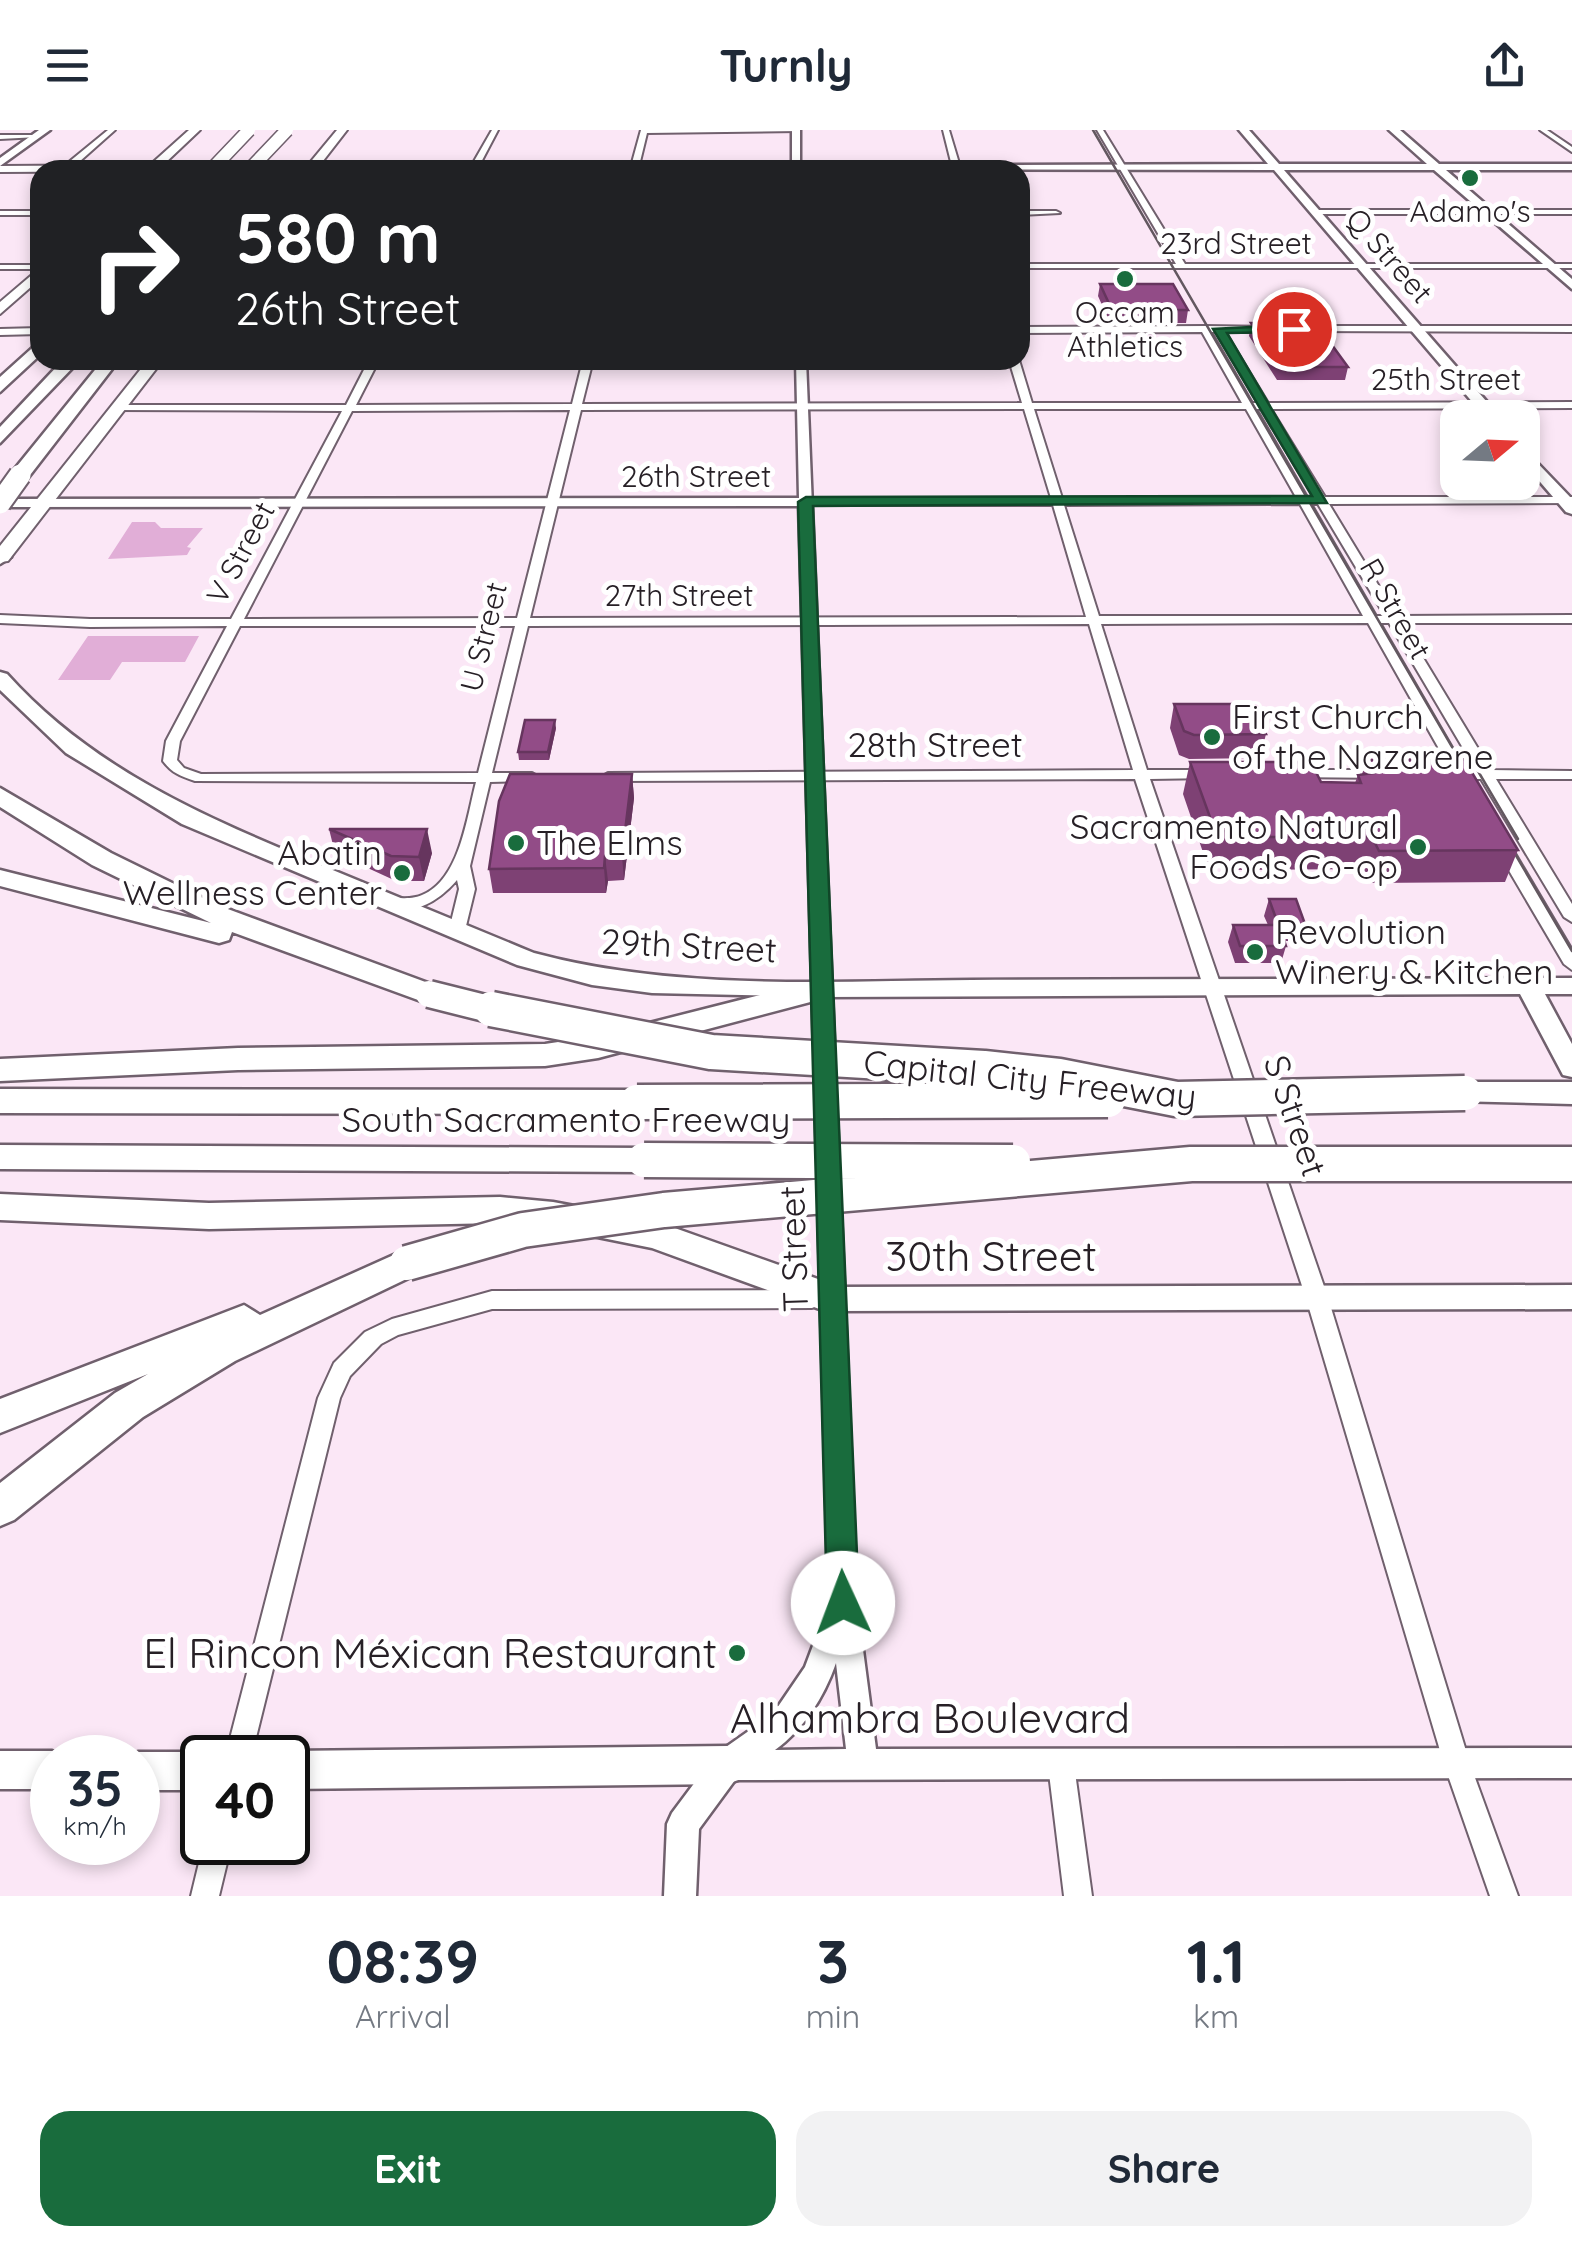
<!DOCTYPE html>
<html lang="en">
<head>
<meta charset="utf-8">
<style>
  body { margin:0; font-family:Quicksand,sans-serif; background:#f2f2f3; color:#1f2937; height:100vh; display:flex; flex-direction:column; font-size:38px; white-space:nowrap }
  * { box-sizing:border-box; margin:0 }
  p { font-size:32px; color:#747a83 }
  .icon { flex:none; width:55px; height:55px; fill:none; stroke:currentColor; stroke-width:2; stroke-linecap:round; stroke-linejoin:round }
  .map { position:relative; height:1766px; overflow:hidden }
  .details { display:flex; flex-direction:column; background:#fff; flex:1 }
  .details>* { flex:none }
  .banner { position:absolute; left:30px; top:30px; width:1000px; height:210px; border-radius:30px; box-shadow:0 5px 15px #0003; background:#202124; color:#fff; overflow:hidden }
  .needle { width:65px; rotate:71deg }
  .buttons { position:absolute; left:1440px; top:270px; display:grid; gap:20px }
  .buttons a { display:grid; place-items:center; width:100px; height:100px; border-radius:20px; background:#fff; box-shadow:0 5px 15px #0003; font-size:50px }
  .speed { position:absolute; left:30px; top:1605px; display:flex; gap:20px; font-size:50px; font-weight:700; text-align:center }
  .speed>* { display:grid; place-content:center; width:130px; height:130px; border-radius:50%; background:#fff; box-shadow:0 5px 15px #0003; line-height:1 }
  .speed small { font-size:25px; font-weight:400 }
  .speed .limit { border:5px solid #111; border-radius:15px; background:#fff; color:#111 }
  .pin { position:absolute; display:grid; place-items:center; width:85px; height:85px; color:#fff; margin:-42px; border:5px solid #fff; border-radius:50%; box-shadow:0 2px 10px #0007 }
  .me { position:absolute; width:110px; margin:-55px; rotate:358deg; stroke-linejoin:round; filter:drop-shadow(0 0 8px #0008) }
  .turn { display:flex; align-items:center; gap:35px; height:210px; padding:0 40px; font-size:45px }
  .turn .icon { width:130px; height:130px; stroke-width:2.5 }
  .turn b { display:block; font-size:70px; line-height:85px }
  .eta { display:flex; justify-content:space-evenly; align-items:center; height:170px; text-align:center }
  .eta b { font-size:60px; font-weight:700; line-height:70px }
  .primary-button { display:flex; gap:20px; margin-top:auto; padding:20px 40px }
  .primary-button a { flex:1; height:115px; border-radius:30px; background:#196c3d; color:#fff; font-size:40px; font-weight:700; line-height:115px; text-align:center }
  .primary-button a+a { background:#f2f2f3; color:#1f2937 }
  header { display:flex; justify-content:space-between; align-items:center; height:130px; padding:0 40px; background:#fff; font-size:45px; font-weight:700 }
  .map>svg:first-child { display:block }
  .green { fill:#e1aed7 }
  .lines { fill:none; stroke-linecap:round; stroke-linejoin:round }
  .minor-casing { stroke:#70606d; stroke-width:4 }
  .tertiary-casing { stroke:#70606d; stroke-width:5 }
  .secondary-casing { stroke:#70606d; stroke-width:5 }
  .primary-casing { stroke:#70606d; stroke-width:4 }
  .motorway-casing { stroke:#70606d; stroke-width:5 }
  .minor { fill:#fff; fill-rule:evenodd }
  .tertiary { fill:#fff; fill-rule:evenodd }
  .secondary { fill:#fff; fill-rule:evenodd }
  .primary { fill:#fff; fill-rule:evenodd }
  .motorway { fill:#fff; fill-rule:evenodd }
  .tram { stroke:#635860; stroke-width:2.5 }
  .motorway-bridge-far3-casing { stroke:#70606d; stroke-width:15; stroke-linecap:butt }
  .motorway-bridge-far2-casing { stroke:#70606d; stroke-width:25; stroke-linecap:butt }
  .motorway-bridge-far1-casing { stroke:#70606d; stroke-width:31; stroke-linecap:butt }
  .motorway-bridge-casing { stroke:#70606d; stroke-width:39; stroke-linecap:butt }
  .motorway-bridge-far3 { stroke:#fff; stroke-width:12 }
  .motorway-bridge-far2 { stroke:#fff; stroke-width:21 }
  .motorway-bridge-far1 { stroke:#fff; stroke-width:26 }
  .motorway-bridge { stroke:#fff; stroke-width:34 }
  .wall { fill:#7e4174 }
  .shaded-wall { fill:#66355e }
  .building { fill:#924c87; stroke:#66355e; stroke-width:2.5 }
  .route { fill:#196c3d; stroke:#104628; stroke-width:2.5 }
  .poi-dot { fill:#196c3d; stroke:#fff; stroke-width:4 }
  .labels { text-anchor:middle; stroke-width:10; stroke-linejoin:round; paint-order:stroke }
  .far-poi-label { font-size:30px; fill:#272026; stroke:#fff }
  .far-street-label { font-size:30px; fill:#272026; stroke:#fff }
  .poi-label { font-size:35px; fill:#272026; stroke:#fff; text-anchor:start }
  .street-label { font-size:35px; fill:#272026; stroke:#fff }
  .near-street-label { font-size:42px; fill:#272026; stroke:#fff }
  .near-poi-label { font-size:42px; fill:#272026; stroke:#fff; text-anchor:end }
</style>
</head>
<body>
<header><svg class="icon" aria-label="menu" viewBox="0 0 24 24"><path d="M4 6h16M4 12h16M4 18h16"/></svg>Turnly<svg class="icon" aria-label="share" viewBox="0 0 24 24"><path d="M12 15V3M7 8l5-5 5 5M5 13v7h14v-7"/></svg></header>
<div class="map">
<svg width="1572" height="1766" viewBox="0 0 1572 1766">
  <rect width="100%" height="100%" fill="#fbe7f6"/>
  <path class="green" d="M132,392H155L161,398H203L187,417L191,418L187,425L108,429Z
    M88,506H199L185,532H122L110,550H58Z"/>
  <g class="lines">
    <defs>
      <path id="minor" d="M108,0H115L70,40H64V36Z
        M492,0H498L477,40H469Z
        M641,0H799V1L647,3L638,40H630Z
        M943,0H949L961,40H953Z
        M1097,0H1103L1185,134H1572V138H1020V134H1176Z
        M1540,0H1547L1572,17V22Z
        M0,5H35L38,7L0,9Z
        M1315,80H1572V84H1312Z
        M0,81H40V85H0Z
        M1020,81H1056L1060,83L1020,85Z
        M0,135H40V139H0Z
        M1205,196L1275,197L1272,202H1225L1268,273L1572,272V278L1271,279L1325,367H1572V373L1329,374L1397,486L1572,485V493H1402L1491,640L1572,641V649H1496L1572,774V792L1564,787L1481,649H1470L1469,653L1464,654L1446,644L1451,640L1368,493L1101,494L1147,640H1212L1219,644L1212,648L1150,649L1328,1168L1470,1634L1518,1766H1490L1444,1634L1306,1168L1135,649L608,651L601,647L608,643L1133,640L1089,494L528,496L492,643H532L539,647L532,651L490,652L470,736L475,759L465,800L457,805L449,800L459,759L457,750C440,770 409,791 384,773C395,765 409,771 422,765C460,750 467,686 476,652L195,651C180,646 172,643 163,631L166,611L227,496L90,497L0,493V485L90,489H231L342,281L116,280V276L120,275H346L369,230H379L356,275L572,274L583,230H593L582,274L1022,273L1009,230H1019L1032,273H1242L1202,202L1020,203V197ZM1211,202H1216L1258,273H1252ZM1024,279L1051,368L806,369L800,372L806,375H1053L1086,487L530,488L581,280ZM1034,279H1246L1296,367L1062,368ZM1256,279H1261L1314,367H1307ZM570,280L517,488L244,489L352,281ZM1300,374L1363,486H1099L1064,375ZM1311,374H1318L1385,486H1376ZM1380,493H1389L1476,640H1465ZM240,496H515L478,643L201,644L184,638L177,630L180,611Z
        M1298,196H1572V202L1295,201Z
        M40,198V204L0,205V199Z
        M1293,640H1387L1394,644L1387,648L1288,647V641Z
        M1502,710L1510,715L1572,820V840L1564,834L1494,715Z
        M812,1160L819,1163L823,1169L819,1175L812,1178L492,1179L398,1205L381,1214L350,1246L340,1268L251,1628H225L318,1268L334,1233L365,1202L392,1189L492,1161Z
        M1061,1622L1070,1626L1074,1635L1092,1766H1064L1048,1635L1052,1626Z
        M204,1712H232L219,1766H191Z"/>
      <path id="tertiary" d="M792,0H800V40H792Z
        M796,230H806L857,1474L876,1619L1572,1618V1648L735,1650L699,1699L696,1766H664L667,1694L672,1683L716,1624L773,1584L805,1537L829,1473L799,376L0,377V369L799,368ZM836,1533L846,1619L775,1620C804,1599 824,1567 836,1533Z"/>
      <path id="secondary" d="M39,0H50L0,36V28Z
        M1239,0H1249L1279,34H1427L1389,0H1400L1439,34H1572V40H1446L1572,149V159L1434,40H1284L1501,288H1486L1274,40L306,38L1268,34Z
        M1522,317L1572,369V384L1566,382L1522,331Z
        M0,542L7,544C92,639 206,688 323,736C393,765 464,794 534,823C676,861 827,851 972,850C1172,849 1372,849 1572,848V864H1545L1572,914V947L1563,945L1520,864L823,867L652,863L592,855L517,835L182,694L66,623L0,560Z
        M1572,1155V1179L833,1181L822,1178L818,1169L822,1160L833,1157Z
        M727,1616L741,1621L746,1635L741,1649L727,1654L288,1659V1628H274L288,1621Z
        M0,1621H52L66,1628H52V1659H0Z
        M138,1622H202L216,1628H202V1660H138V1628H124Z"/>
      <path id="primary" d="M189,0H200L163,35H308L337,0H347L316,40L0,42V36L150,35Z
        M40,138V149L0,184V172Z
        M148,230H163L8,431L0,432V416Z"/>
      <path id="motorway" d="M40,211V225L0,262V247Z
        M63,230H80L0,313V297Z
        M103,230H119L27,349H13V341Z
        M0,421L11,427L0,434Z
        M0,658L111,723L217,775L439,857L444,864L429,874L232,802L229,810L219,813L0,756V740L211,793L92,735L0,677Z
        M823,849L838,859L833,866L598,928L545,936L238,940L0,951V929L238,918L545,914L598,906Z
        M1465,952H1572V974L1454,971L1449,963L1454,955Z
        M0,959L637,960L648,964L653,972L648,980L637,984L0,983Z
        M0,1015L644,1018L656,1021L661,1030L656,1039L644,1042L0,1039Z
        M0,1064L209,1073L500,1067L553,1072L655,1091L846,1159L851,1169L846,1179L833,1184L652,1118L553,1098L500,1093L209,1099L0,1090Z
        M407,1119L419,1123L425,1133L419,1143L235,1231L143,1287L14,1390L0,1396V1353L115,1263L148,1244L0,1303V1269L244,1175L260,1185Z"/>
    </defs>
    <use href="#minor" class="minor-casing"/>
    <use href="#tertiary" class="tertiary-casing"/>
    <use href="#secondary" class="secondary-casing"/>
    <use href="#primary" class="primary-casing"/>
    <use href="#motorway" class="motorway-casing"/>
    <use href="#minor" class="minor"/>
    <use href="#tertiary" class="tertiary"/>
    <use href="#secondary" class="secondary"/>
    <use href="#primary" class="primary"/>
    <use href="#motorway" class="motorway"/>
    <path class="tram" d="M1093,0L1473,653
      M1475,636L1518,709
      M1501,700L1572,821"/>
    <defs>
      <path id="motorway-bridge-far3" d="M211,40L249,0
        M249,40L287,0"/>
      <path id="motorway-bridge-far2" d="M0,373L20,345"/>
      <path id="motorway-bridge-far1" d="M429,864L501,882"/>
      <path id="motorway-bridge" d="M491,879L711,922L984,938L1059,946L1176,969L1465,963
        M637,972L1108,970
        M644,1030L1013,1032
        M407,1133L523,1100L664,1080L1191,1034H1572"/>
    </defs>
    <use href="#motorway-bridge-far3" class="motorway-bridge-far3-casing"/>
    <use href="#motorway-bridge-far2" class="motorway-bridge-far2-casing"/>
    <use href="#motorway-bridge-far1" class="motorway-bridge-far1-casing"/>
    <use href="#motorway-bridge" class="motorway-bridge-casing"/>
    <use href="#motorway-bridge-far3" class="motorway-bridge-far3"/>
    <use href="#motorway-bridge-far2" class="motorway-bridge-far2"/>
    <use href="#motorway-bridge-far1" class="motorway-bridge-far1"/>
    <use href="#motorway-bridge" class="motorway-bridge"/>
  </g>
  <path class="wall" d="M1100,154L1188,180L1186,193H1110L1098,166Z
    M1251,193L1348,237L1345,250H1277L1249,206Z
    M1174,574L1266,604L1260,628L1189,629L1179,625L1170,598Z
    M556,598L549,630H519L518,622Z
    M1367,630L1518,720L1505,752L1368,753L1362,739L1225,740L1223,733L1207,734L1183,664L1190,632L1321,652L1355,653L1358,645L1362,644Z
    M632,644L634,668L624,750L608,751L606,763H493L489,739Z
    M329,699L432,723L424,751H396L335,723Z
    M1269,769L1305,794L1300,811H1284L1286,816L1281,833H1235L1228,812L1233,795H1268L1264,786Z"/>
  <path class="shaded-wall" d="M555,590L556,598L549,630L548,622Z
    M632,644L634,668L624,750L622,726Z
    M427,699L432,723L424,751L419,727Z
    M605,726L608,751L606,763L604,738Z"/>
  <path class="building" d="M1100,154H1173L1188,180H1112Z
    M1251,193H1316L1348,237H1280Z
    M1174,574H1252L1266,604L1194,605L1184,601Z
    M525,590H555L548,622H518Z
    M1464,629L1518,720L1379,721L1372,707H1233L1231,701H1215L1190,632H1311L1321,652L1361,653L1358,645L1374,643L1367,630Z
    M510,644H632L622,726H605L604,738L489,739L499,671Z
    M329,699H427L419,727L391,726Z
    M1269,769H1296L1305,794H1278Z
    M1233,795H1279L1286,816H1240Z"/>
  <path class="route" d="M1294,195L1298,202L1227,203L1327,373L813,376L859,1473L855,1484L843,1489L832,1484L827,1473L798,372L806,367L1312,366L1213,199Z"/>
  <g class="poi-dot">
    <circle cx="1470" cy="48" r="10"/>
    <circle cx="1125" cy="149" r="10"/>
    <circle cx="1212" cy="607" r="10"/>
    <circle cx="516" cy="713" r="10"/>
    <circle cx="1418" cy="717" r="10"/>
    <circle cx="402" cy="743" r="10"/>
    <circle cx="1255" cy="822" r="10"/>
    <circle cx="737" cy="1523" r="10"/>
  </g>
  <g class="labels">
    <g class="far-poi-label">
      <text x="1470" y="92">Adamo's</text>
      <text x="1125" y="193">Occam<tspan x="1125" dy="34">Athletics</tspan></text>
    </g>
    <g class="far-street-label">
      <text x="1236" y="124">23rd Street</text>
      <text transform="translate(1389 126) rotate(49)" y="10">Q Street</text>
      <text x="1446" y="260">25th Street</text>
      <text x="696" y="357">26th Street</text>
      <text transform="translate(241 423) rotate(-62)" y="10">V Street</text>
      <text x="679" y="476">27th Street</text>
      <text transform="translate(1395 479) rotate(60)" y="10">R Street</text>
      <text transform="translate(484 507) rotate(-76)" y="10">U Street</text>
    </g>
    <g class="poi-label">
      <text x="1232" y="599">First Church<tspan x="1232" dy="40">of the Nazarene</tspan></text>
      <text x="1398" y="709" text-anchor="end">Sacramento Natural<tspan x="1398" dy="40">Foods Co-op</tspan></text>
      <text x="536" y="725">The Elms</text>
      <text x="382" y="735" text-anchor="end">Abatin<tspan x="382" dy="40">Wellness Center</tspan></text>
      <text x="1275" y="814">Revolution<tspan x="1275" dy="40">Winery &amp; Kitchen</tspan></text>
    </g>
    <g class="street-label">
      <text x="935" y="627">28th Street</text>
      <text transform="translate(689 816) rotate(3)" y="12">29th Street</text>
      <text transform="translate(1030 950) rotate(6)" y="12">Capital City Freeway</text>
      <text transform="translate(1295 986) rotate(71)" y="12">S Street</text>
      <text x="566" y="1002">South Sacramento Freeway</text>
      <text transform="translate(794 1119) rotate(-92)" y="12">T Street</text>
    </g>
    <g class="near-street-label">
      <text x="991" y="1141">30th Street</text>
      <text x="930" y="1603">Alhambra Boulevard</text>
    </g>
    <g class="near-poi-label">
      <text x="717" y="1538">El Rincon Méxican Restaurant</text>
    </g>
  </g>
</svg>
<div class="buttons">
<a><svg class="needle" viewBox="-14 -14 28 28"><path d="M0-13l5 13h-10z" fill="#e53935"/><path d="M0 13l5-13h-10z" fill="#747a83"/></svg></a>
</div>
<div class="speed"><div>35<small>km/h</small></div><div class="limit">40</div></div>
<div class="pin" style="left:1294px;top:199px;background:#d93025"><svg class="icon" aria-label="arrive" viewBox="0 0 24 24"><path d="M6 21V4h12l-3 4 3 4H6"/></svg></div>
<svg class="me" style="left:843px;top:1473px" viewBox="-20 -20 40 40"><circle r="19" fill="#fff"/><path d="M0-13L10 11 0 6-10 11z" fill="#196c3d"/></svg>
<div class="banner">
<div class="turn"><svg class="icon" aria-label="right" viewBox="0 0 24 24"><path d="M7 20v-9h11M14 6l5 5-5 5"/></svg><div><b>580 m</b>26th Street</div></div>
</div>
</div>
<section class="details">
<div class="eta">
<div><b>08:39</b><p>Arrival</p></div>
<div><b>3</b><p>min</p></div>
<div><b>1.1</b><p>km</p></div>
</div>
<div class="primary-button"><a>Exit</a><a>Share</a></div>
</section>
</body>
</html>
